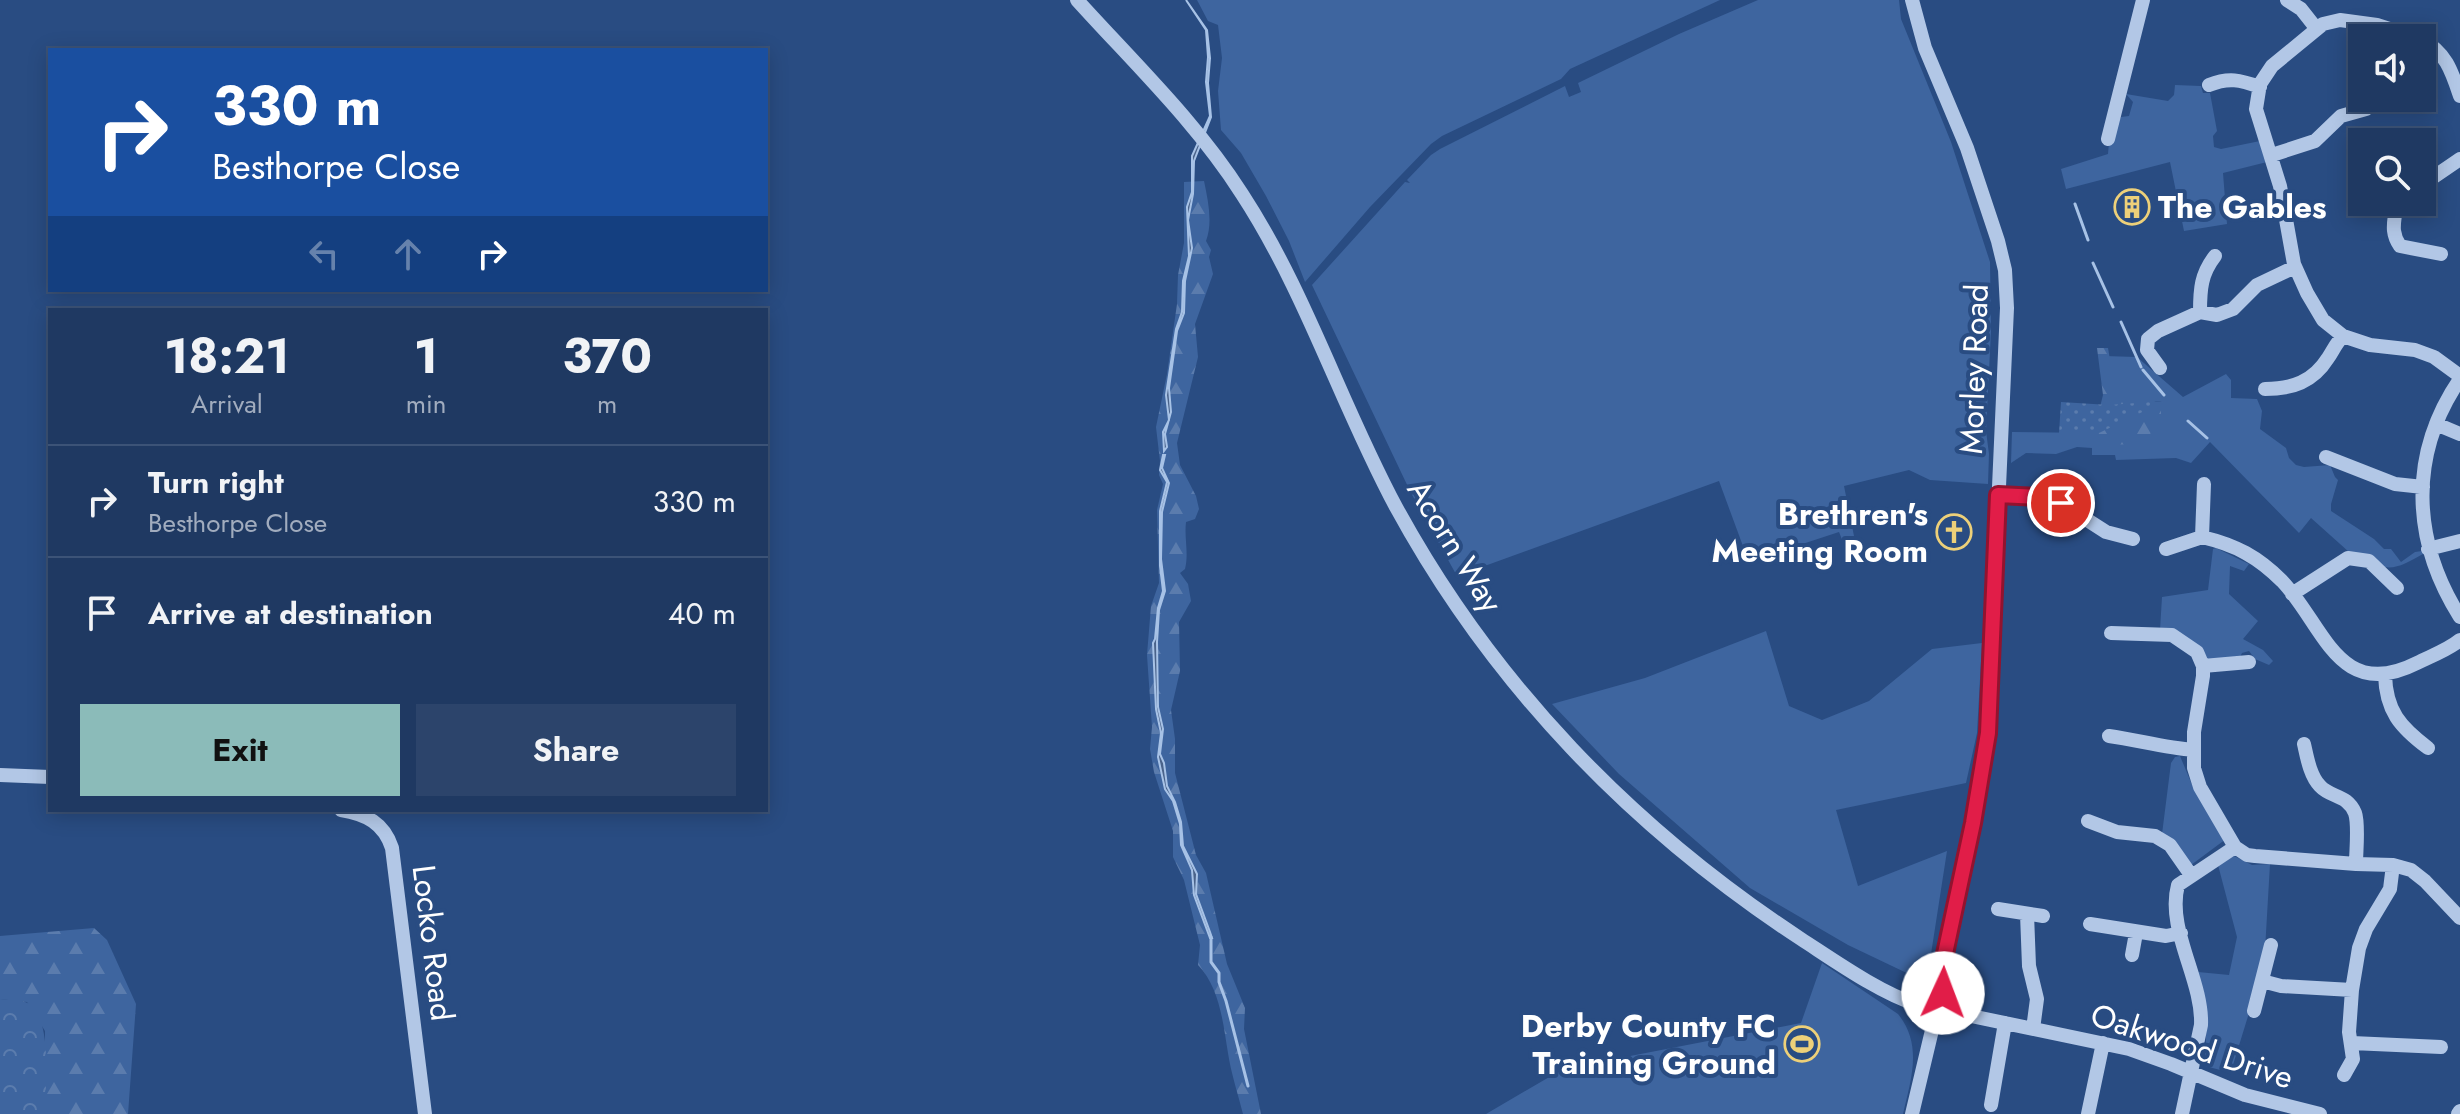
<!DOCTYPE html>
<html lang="en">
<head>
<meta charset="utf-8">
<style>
  body { margin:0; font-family:Jost,sans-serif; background:#2c446b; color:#f1f3f6; height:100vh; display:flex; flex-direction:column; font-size:30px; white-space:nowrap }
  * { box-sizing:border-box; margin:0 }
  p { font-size:26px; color:#a1acbe }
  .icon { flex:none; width:44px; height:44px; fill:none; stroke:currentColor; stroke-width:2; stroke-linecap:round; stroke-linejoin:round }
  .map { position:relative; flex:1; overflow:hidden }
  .drawer { position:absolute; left:48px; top:308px; width:720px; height:504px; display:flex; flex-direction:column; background:#1f3962; border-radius:0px; box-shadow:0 4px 20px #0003,0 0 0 2px #3c5377 }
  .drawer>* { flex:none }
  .hud { position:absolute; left:48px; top:48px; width:720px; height:244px; border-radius:0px; box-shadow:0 4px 20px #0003,0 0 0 2px #3c5377; background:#1a4fa0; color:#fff; overflow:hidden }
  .tools { position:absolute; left:2348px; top:24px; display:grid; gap:16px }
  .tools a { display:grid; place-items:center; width:88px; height:88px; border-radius:0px; background:#1f3962; box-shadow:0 4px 20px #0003,0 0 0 2px #3c5377; font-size:40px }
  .pin { position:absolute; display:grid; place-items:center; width:68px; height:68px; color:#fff; margin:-34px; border:4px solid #fff; border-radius:50%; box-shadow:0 2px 8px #0007 }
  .me { position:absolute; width:88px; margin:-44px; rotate:2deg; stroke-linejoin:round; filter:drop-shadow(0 0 6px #0008) }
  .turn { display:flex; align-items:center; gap:28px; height:168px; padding:0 32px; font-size:36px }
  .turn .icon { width:104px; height:104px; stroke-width:2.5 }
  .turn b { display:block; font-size:56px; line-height:68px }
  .lanes { display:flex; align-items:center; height:76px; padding:0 32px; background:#0003; justify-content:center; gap:40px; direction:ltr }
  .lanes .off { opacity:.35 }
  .eta { display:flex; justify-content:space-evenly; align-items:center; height:136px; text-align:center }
  .eta b { font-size:48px; font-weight:700; line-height:56px }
  .button { display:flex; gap:16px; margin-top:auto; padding:16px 32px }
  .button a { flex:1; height:92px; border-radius:0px; background:#8bbbb9; color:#111; font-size:32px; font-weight:700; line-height:92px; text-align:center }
  .button a+a { background:#2c446b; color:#f1f3f6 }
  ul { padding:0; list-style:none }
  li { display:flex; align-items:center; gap:24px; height:112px; padding:0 32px; border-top:2px solid #3c5377 }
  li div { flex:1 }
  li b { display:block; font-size:30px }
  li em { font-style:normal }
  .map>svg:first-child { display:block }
  .grass { fill:#3e659f }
  .forest { fill:url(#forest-firs) }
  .park { fill:url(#park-crowns) }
  .garden { fill:url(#garden-dots) }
  .water { fill:#4a638a; stroke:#a7c2e6; stroke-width:2 }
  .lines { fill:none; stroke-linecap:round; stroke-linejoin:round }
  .stream { stroke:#a7c2e6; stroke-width:3 }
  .minor { stroke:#b2c7e6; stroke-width:14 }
  .route-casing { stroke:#92132f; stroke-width:20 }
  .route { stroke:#e11d48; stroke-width:14 }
  .labels { text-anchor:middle; stroke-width:8; stroke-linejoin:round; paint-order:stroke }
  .poi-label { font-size:32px; font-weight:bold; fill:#fff; stroke:#294c82; text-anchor:end }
  .street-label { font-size:32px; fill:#fff; stroke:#294c82 }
</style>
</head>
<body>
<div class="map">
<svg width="2460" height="1114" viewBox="0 0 2460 1114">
  <defs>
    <pattern id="forest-firs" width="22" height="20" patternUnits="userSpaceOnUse" patternTransform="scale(2)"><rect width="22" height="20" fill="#3e659f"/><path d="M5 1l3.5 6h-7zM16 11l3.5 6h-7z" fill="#5b7cad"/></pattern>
    <pattern id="park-crowns" width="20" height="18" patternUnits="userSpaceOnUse" patternTransform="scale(2)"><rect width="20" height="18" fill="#3e659f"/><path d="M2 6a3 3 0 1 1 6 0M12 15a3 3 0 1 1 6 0" fill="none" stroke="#5b7cad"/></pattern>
    <pattern id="garden-dots" width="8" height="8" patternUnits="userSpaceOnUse" patternTransform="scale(2)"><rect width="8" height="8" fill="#3e659f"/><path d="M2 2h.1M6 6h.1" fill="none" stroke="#5b7cad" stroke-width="1.8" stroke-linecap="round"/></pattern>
  </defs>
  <rect width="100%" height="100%" fill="#294c82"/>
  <path class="grass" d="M1197,0H1720L1570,69L1561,79L1442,136L1431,144L1370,207L1305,282L1289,241L1266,196L1241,153L1221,130L1218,91L1222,58L1218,25L1208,21Z
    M1758,0H1899L1901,19L1951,142L1990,262L1991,331L1986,431L1989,454L1988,484L1930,480L1909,470L1844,486L1855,541L1843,542L1839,532L1766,556L1747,557L1719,481L1457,576L1410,491L1312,285L1405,182L1410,183L1407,180L1431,155L1440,149L1565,86L1569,97L1581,92L1578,83L1679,34Z
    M2175,85L2201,86L2203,93H2210L2217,131L2213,136L2214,147L2221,149L2260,141L2267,162L2223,173L2227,224L2184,231L2170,162L2066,189L2061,169L2108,154L2109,142L2121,117L2129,116L2133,102L2126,94L2168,101L2174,95Z
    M2104,356L2137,357L2183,397L2226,374L2231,380V398L2257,399L2262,411L2260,429L2286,448L2289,458L2296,465L2304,467L2330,465L2335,477L2338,480L2331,504V511L2374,539L2384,549H2391L2401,562L2415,552L2422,551L2423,554C2401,566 2390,574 2367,560C2359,555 2358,552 2349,552L2311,518L2299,533L2210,442L2191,463L2176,458L2116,460L2115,455H2092V448L2077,447L2056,454L2026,453L2011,463L2012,432L2099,433L2162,401L2109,405Z
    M2216,548L2249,564L2244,571L2230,566L2229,594L2258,621L2243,639L2263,650L2273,661L2269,665L2255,659L2249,651L2242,653L2240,657L2207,662L2199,650L2175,629L2160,630L2162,597L2208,590L2213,549Z
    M1766,631L1789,706L1822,720L1869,701L1932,649L1982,643L1977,733L1966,783L1836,810L1858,886L1947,851L1931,954L1913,976L1848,945L1750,888L1619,774L1552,704L1645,678Z
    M2180,756L2193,787L2226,839L2191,865L2162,834L2171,763L2175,757Z
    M2234,856L2252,865L2270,864L2265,950L2257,987L2233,1065L2228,1072L2205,1066L2207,1008L2198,972L2229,975L2237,937L2218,865Z
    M1822,963L1898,1014C1923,1045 1911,1079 1903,1114H1486L1563,1069L1801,1023Z"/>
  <path class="forest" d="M1204,181C1208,201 1213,222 1206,241L1211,250L1209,257L1213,274L1195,324L1198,357L1177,443L1180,465L1196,496L1199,509L1195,519L1186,522C1184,538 1189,553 1185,569L1180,573L1188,584L1191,601L1179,622L1180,671L1171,710L1175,739V773L1196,855L1206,873L1227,964L1245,1008L1244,1029L1261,1114H1243C1238,1094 1231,1073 1228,1053C1223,1023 1220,988 1198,965L1200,945L1184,880L1173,857V831L1154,772L1150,749L1152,727L1147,655L1151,606L1159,583L1157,510L1163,484L1159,475L1160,461L1156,427L1167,374L1177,304L1178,275L1184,243V182Z
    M2097,348H2108L2116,395L2147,397L2161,405V424L2139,444L2102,445L2096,423L2103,395Z
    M94,928L107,940L136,1004L128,1114H45V1031L27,1002L0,999V936Z"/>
  <path class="park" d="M0,999C8,1000 18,999 25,1002C54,1012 45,1088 45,1114H0Z"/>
  <path class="garden" d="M2165,401L2099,433H2059L2061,402L2109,405Z"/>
  <path class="water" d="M1186,0L1207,30L1210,58L1208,83L1211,117L1194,161L1193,194L1188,220L1192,248L1185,281L1184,313L1177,331L1169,388L1171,412L1165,434L1167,447L1164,451L1163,432L1169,420L1166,395L1176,329L1182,312L1183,281L1189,256L1187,207L1192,192V156L1210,116L1206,82L1208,57L1206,30Z
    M1163,455H1165L1162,468L1169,483L1162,512L1161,559L1165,591L1159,610L1157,642L1158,707L1163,729L1160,754L1164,763L1167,786L1175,802L1181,822L1183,846L1197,874L1196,894L1210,932L1212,938H1210L1194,895L1192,870L1181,845L1180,824L1173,801L1165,789L1158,757L1161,733L1156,709L1153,643L1155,639L1158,608L1163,591L1160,566V511L1167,482L1160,470Z"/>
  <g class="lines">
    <path class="stream" d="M2075,204L2088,240
      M2093,263L2113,307
      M2121,322L2141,367
      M2143,370L2164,395
      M2188,421L2207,438
      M1211,937V962L1219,973V982L1226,1001L1248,1086"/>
    <path class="minor" d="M1077,0C1134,63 1196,122 1242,194C1306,292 1341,405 1396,507C1493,685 1633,829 1801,939C1835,961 1880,993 1918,1005
      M1912,0L1925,48L1967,148L1998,241L2005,270L2007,308L1988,733L1973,823L1937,991
      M2287,0L2301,9L2316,28
      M2417,38L2377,25L2340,20L2323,24L2272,66L2260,84L2256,109L2280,186L2294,264L2307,293L2323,320L2343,336L2370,345L2415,350L2434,357L2460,376
      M2422,40C2446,52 2452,72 2460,96
      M2209,85C2229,77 2240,80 2260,87
      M2108,139L2143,0
      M2272,155L2315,141L2341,116L2366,109
      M2422,185L2460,159
      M2396,202C2396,219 2389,230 2400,246L2441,254
      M2200,312C2200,289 2201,274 2215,256
      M2160,368L2147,350L2148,339L2158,331L2200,312L2217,315L2233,309L2257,285L2295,267
      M2460,379C2408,455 2412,541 2460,617
      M2265,389C2292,389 2313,382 2328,358C2333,351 2336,343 2343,336
      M2436,424L2460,434
      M2326,457L2395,484L2423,487
      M2204,484L2202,537C2236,545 2258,557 2282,581C2324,625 2338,703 2417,663C2431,656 2448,650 2460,640
      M1998,495L2037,497L2061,503L2106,532L2133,539
      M2166,549L2202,537
      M2428,549L2460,541
      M2292,594L2348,558L2369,561L2397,588
      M2111,633L2172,635L2197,652L2203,666V676L2194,732V768L2200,787L2235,847L2247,855L2255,856L2356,864L2393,865L2411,870L2425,881L2460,918
      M2203,666L2249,662
      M2385,675C2386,711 2400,727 2428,748
      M2109,736C2138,740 2165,748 2194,750
      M2304,744C2307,757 2310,776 2320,786C2331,798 2347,794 2355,813C2359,824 2356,851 2356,864
      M0,775L50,777
      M341,810C366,814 384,823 392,848L425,1114
      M2088,821L2117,832L2155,836L2170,845L2191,875
      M1998,909L2043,916
      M2027,914L2029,966L2037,999L2033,1029
      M2090,924L2166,936L2181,933
      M2132,955L2136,933
      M2262,981L2281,986L2352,990
      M1918 1009a17 17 0 1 1 34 0a17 17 0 1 1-34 0Z
      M2254,1011L2271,945
      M1952,1012L2129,1049L2171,1064L2245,1095L2320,1114
      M2352,1043L2441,1047
      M2344,1075L2353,1059L2349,1032L2352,990L2359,948L2366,929L2390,889L2393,865
      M1991,1105L2005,1023
      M1912,1114L1933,1026
      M2088,1114L2103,1043
      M2182,1114L2201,1025C2203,980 2166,929 2178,885L2235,847
      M2458,1114L2460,1111"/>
  </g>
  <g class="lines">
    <defs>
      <path id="route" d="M1943,993L1937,991L1973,823L1988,733L1998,495L2037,497L2061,503"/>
    </defs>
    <use href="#route" class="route-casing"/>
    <use href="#route" class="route"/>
  </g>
  <defs>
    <symbol id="building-ring" viewBox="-11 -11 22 22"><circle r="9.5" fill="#294c82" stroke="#edd079" stroke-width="1.5"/><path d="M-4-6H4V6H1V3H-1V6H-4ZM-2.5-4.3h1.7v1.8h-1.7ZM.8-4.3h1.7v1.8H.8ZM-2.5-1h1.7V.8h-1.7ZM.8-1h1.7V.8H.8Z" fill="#edd079"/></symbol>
    <symbol id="church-ring" viewBox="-11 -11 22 22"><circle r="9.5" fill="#294c82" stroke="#edd079" stroke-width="1.5"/><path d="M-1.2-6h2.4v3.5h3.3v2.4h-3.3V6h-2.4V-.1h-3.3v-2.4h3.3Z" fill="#edd079"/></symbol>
    <symbol id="stadium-ring" viewBox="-11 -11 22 22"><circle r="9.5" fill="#294c82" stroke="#edd079" stroke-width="1.5"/><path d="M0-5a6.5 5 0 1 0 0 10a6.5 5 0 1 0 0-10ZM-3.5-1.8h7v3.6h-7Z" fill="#edd079"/></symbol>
  </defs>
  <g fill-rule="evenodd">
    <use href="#building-ring" x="2112" y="187" width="40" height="40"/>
    <use href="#church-ring" x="1934" y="512" width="40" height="40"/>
    <use href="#stadium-ring" x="1782" y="1024" width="40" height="40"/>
  </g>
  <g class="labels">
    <g class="poi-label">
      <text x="2158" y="218" text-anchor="start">The Gables</text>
      <text x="1928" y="525">Brethren's<tspan x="1928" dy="37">Meeting Room</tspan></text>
      <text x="1776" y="1037">Derby County FC<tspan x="1776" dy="37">Training Ground</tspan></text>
    </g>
    <g class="street-label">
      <text transform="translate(1974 369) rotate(-88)" y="11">Morley Road</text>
      <text transform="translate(1455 546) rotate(58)" y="11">Acorn Way</text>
      <text transform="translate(433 943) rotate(83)" y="11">Locko Road</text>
      <text transform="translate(2192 1046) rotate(18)" y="11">Oakwood Drive</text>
    </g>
  </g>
</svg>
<div class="tools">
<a><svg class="icon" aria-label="sound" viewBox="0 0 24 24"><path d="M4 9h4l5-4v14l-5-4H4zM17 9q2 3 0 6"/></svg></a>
<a><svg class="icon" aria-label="search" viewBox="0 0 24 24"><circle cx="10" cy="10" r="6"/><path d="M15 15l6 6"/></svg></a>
</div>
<div class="pin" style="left:2061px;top:503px;background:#d93025"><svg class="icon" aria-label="arrive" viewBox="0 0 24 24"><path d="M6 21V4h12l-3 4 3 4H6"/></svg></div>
<svg class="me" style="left:1943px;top:993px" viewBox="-20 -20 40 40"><circle r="19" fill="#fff"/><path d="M0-13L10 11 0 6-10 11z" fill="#e11d48"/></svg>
<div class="hud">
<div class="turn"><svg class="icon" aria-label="right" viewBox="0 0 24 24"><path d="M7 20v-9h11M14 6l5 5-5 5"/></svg><div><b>330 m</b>Besthorpe Close</div></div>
<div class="lanes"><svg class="icon off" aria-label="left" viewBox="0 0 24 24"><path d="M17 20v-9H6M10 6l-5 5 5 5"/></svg><svg class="icon off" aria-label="ahead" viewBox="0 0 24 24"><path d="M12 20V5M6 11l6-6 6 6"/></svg><svg class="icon" aria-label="right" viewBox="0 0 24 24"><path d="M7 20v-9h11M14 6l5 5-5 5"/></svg></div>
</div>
<section class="drawer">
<div class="eta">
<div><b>18:21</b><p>Arrival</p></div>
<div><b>1</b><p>min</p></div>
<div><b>370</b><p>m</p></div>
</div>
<ul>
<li><svg class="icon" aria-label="right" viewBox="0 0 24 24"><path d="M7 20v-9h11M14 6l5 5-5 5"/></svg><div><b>Turn right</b><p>Besthorpe Close</p></div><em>330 m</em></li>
<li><svg class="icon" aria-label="arrive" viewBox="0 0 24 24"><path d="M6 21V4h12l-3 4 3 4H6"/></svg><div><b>Arrive at destination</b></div><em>40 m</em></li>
</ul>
<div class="button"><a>Exit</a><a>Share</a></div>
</section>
</div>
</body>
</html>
